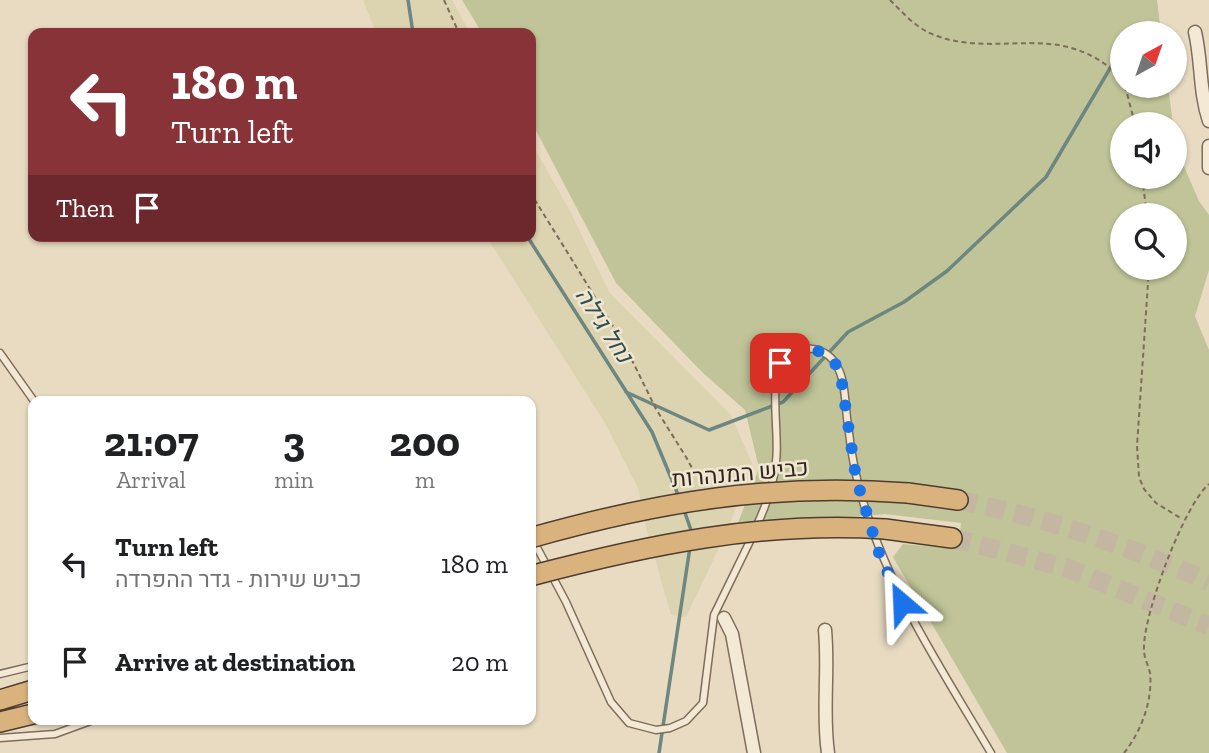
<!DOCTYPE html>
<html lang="en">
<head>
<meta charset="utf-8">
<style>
  body { margin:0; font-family:"Zilla Slab",Heebo,serif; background:#f2f2f2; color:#202124; height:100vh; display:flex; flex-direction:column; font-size:26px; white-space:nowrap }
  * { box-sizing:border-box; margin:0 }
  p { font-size:23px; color:#757577 }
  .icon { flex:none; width:38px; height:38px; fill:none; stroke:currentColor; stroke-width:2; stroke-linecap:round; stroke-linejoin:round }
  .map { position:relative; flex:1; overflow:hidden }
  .side { position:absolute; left:28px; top:396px; width:508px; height:329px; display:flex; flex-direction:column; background:#fff; border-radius:14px; box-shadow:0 2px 5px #0004 }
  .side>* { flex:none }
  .banner { position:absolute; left:28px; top:28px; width:508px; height:214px; border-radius:14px; box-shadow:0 2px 5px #0004; background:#873337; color:#fff; overflow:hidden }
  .needle { width:46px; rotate:40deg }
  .buttons { position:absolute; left:1110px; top:21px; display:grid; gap:14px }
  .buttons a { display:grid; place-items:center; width:77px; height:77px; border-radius:50%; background:#fff; box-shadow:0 2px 5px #0004; font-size:35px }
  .pin { position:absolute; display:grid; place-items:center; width:60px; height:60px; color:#fff; margin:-30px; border-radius:14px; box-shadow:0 4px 10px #0006 }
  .me { position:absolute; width:77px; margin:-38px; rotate:334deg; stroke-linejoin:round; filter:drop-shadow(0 0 5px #0008) }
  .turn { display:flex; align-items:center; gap:24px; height:147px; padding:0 28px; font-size:32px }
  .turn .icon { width:91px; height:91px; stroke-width:2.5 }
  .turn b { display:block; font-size:49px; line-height:60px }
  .then { display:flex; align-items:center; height:66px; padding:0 28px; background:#0003; gap:14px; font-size:26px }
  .eta { display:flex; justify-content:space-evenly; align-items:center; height:119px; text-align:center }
  .eta b { font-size:42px; font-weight:700; line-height:49px }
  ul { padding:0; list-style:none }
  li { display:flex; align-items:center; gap:21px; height:98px; padding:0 28px }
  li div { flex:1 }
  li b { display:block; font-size:26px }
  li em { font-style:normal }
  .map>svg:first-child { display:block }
  .farmland { fill:#dcd3b0 }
  .green { fill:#c0c498; fill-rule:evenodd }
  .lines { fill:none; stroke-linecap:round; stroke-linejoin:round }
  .stream { stroke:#6c8780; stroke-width:3.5 }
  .trunk-tunnel { stroke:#c3b7a1; stroke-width:19; stroke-dasharray:19 10; stroke-linecap:butt }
  .service-casing { stroke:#7f6d5b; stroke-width:9 }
  .minor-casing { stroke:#7f6d5b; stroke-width:15 }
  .trunk-casing { stroke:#4d3c2f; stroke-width:22 }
  .path { stroke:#7f6d5b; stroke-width:2; stroke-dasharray:5 3.5; stroke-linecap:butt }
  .service { stroke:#f4e9d4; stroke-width:6 }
  .minor { stroke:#f4e9d4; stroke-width:12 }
  .trunk { stroke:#dab27d; stroke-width:19 }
  .trunk-bridge-casing { stroke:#4d3c2f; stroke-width:22; stroke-linecap:butt }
  .trunk-bridge { stroke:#dab27d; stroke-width:19 }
  .route { stroke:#1a73e8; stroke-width:12; stroke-dasharray:0 21.6 }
  .labels { text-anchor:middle; stroke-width:5; stroke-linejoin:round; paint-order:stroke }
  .street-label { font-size:23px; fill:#31261e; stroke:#f0e6d1 }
  .water-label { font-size:24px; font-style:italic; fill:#2f4f4c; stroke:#f0e6d1 }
</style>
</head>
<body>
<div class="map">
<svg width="1209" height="753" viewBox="0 0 1209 753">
  <rect width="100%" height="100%" fill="#e8dbc2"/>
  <path class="farmland" d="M363,0H452L470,33H376Z
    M530,140L570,211L609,292L731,415L752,463L729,527L686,617L671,615L646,527L638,488L605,423L486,236H530Z"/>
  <path class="green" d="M462,0H1157L1161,33H1122V86H1168L1173,124H1122V177H1174V136L1176,148L1199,201L1209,215V270L1195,316L1209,350V753H1007L893,557L903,544L958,549L961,523L885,514L736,528L759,468L745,410L702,372L616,283L530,119V33H482ZM1122,215H1174V268H1122Z"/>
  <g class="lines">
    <path class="stream" d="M408,0L413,33
      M1131,33L1135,26
      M527,236L652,432L679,497
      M626,392L709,430L783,402L848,332L904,302L947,271L1046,177L1122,48
      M684,510L692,533
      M659,753L690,547"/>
    <path class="trunk-tunnel" d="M958,500C1046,518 1127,545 1209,582
      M952,538L1067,568L1209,626"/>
    <defs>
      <path id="service" d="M0,353L34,401
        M756,527C766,506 774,484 776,461C780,435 767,375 785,358C802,342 828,347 838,368C846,383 845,408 848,425C851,453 856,481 865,508C893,597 944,673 991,753
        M33,540V561
        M533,540L566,602L611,702L629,723L656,730L670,728L686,721L703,703L714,615L752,537
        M0,674L33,666
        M0,738L55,734L96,719"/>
      <path id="minor" d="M1195,32C1202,62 1199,91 1209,121
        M1209,146V168
        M724,618L732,634L754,753
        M825,630C829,672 822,712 828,753"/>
      <path id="trunk" d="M908,493L958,500
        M885,529L952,538
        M0,700L33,690
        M0,722L33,714"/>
    </defs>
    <use href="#service" class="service-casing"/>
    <use href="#minor" class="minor-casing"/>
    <use href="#trunk" class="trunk-casing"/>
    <path class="path" d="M444,0L459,33
      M890,0C904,14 918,30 937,36C1004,59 1059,18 1122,78
      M1125,86L1135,124
      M1142,177L1147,215
      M530,192L624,344L656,409L686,457L692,468L690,486
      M1149,268L1137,446L1139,477L1144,489L1156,503L1182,519
      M1124,753C1141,732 1153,700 1150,673C1148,664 1143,656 1144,647C1144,613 1184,505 1209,484"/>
    <use href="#service" class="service"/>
    <use href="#minor" class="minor"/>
    <use href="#trunk" class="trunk"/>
    <defs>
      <path id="trunk-bridge" d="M530,538C661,501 772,483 908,493
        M530,576C648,545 762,521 885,529"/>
    </defs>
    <use href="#trunk-bridge" class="trunk-bridge-casing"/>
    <use href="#trunk-bridge" class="trunk-bridge"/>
  </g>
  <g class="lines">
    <path class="route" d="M780,363C800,340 824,347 840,370L856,478L880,556L902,603"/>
  </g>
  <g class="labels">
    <g class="street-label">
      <text transform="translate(740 473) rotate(-5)" y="8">כביש המנהרות</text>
    </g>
    <g class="water-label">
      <text transform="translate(604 325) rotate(57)" y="8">נחל גילה</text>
    </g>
  </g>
</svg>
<div class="buttons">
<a><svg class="needle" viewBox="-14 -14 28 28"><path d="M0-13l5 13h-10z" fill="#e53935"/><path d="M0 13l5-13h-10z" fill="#757577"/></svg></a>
<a><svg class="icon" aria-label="sound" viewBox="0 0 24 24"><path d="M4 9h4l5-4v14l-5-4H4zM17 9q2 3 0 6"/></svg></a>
<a><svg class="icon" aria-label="search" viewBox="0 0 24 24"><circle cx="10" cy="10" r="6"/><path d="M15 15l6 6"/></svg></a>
</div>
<div class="pin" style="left:780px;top:363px;background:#d93025"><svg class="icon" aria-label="arrive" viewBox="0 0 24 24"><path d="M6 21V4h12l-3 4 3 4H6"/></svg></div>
<svg class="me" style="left:902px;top:603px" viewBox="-20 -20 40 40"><path d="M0-17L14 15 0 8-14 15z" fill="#1a73e8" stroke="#fff" stroke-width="4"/></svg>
<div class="banner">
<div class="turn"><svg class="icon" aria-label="left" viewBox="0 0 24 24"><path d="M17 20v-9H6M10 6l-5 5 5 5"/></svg><div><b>180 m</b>Turn left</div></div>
<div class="then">Then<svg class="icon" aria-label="arrive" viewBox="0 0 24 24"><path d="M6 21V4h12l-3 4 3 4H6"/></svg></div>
</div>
<section class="side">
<div class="eta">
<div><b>21:07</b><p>Arrival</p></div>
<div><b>3</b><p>min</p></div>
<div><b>200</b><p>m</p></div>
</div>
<ul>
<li><svg class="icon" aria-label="left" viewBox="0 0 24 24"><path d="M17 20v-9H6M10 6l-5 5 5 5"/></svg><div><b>Turn left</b><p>כביש שירות - גדר ההפרדה</p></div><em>180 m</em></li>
<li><svg class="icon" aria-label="arrive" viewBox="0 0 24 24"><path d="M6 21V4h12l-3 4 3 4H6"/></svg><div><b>Arrive at destination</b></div><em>20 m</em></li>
</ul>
</section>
</div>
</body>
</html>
